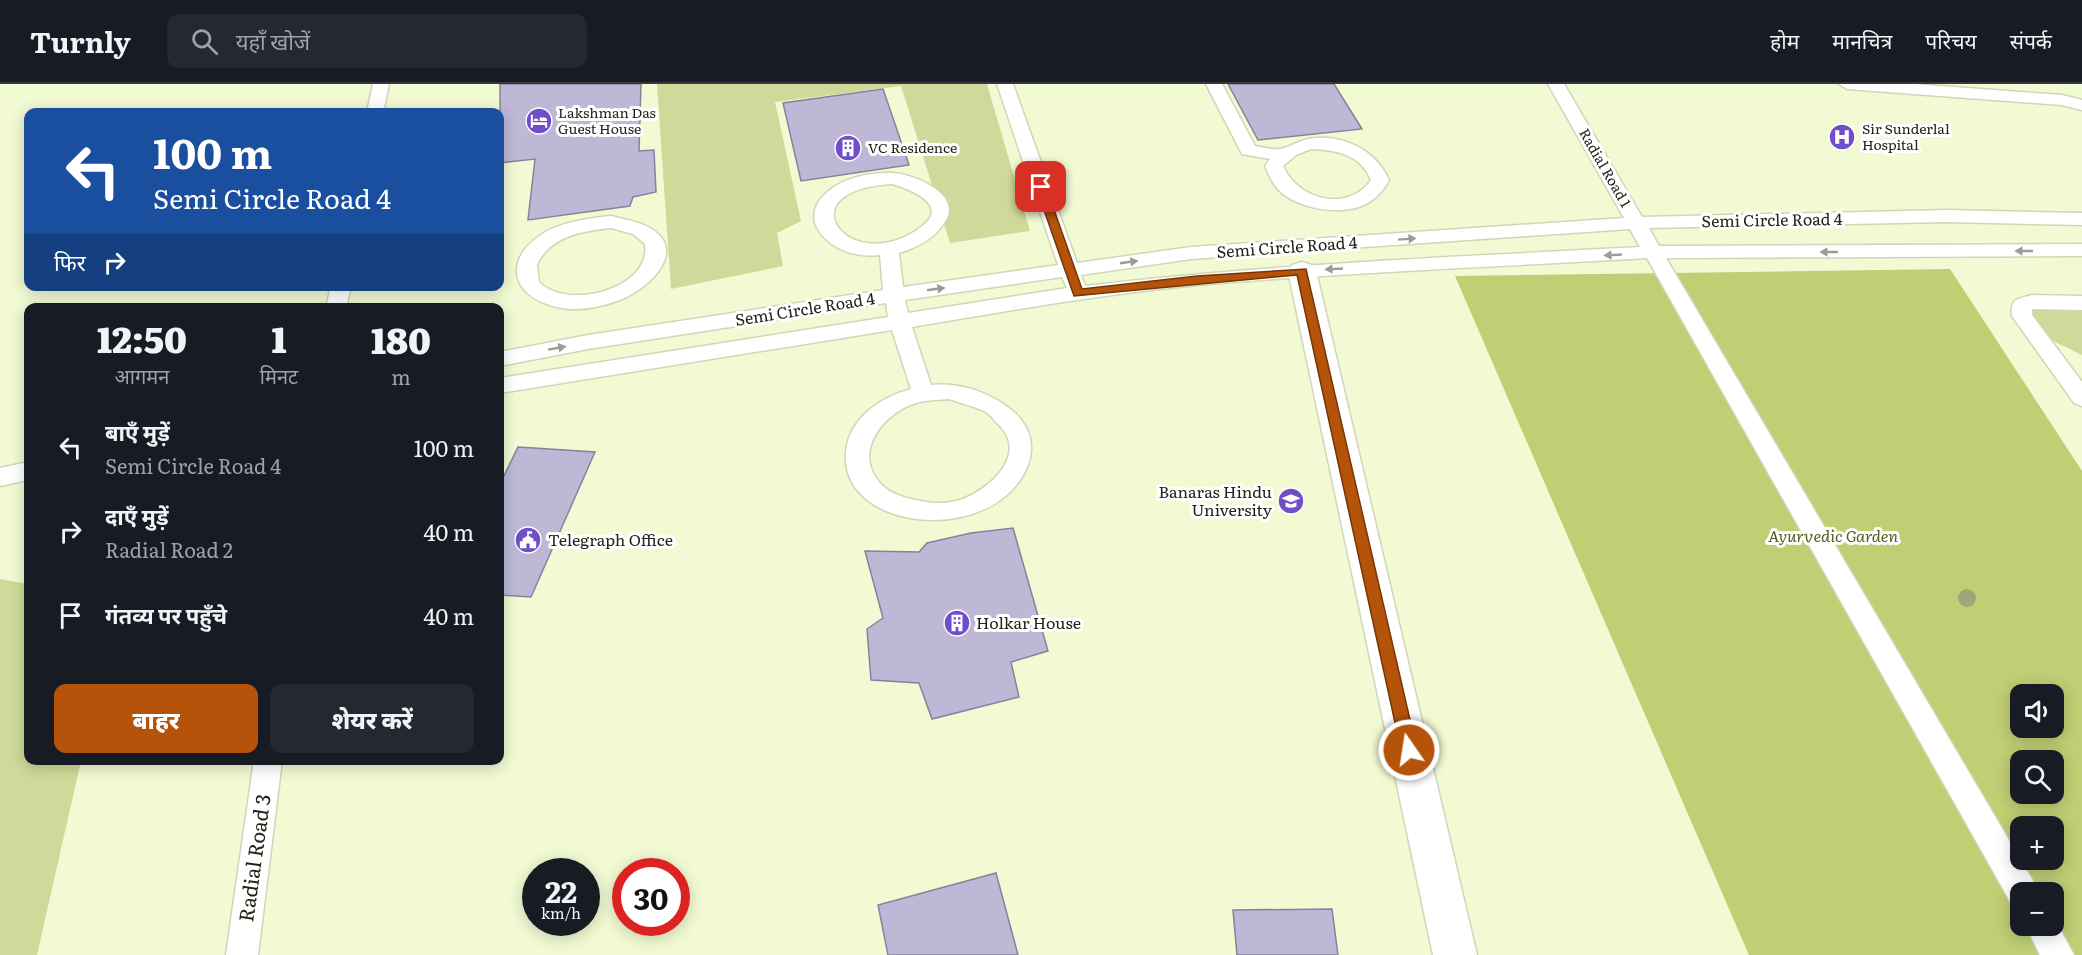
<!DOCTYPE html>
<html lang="hi">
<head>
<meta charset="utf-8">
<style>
  body { margin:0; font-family:Literata,"Noto Sans Devanagari",serif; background:#242831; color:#f1f3f6; height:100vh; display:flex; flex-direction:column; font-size:22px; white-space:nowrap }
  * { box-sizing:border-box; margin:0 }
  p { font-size:20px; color:#9ea1a6 }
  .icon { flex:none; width:33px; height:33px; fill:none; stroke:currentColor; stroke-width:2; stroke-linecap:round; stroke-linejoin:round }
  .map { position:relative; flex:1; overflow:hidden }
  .panel { position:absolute; left:24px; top:219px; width:480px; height:462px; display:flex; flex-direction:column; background:#171b24; border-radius:12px; box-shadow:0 3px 15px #0003 }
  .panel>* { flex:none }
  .hud { position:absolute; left:24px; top:24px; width:480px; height:183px; border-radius:12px; box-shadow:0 3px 15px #0003; background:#1a4fa0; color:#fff; overflow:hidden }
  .tools { position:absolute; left:2010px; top:600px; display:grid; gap:12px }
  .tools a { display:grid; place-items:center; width:54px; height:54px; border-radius:12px; background:#171b24; box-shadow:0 3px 15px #0003; font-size:30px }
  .speed { position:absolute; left:522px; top:774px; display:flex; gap:12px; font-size:30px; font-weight:700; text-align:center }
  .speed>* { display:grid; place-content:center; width:78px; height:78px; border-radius:50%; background:#171b24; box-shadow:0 3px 15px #0003; line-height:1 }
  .speed small { font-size:15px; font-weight:400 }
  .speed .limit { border:9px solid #d22; background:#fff; color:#111 }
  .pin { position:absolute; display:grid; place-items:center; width:51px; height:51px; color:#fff; margin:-26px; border-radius:12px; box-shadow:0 3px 9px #0006 }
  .me { position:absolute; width:66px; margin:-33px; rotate:347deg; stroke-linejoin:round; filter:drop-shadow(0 0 4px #0008) }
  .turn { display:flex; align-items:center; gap:21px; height:126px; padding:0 30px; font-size:27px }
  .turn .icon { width:78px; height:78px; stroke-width:2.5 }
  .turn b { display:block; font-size:42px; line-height:51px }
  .then { display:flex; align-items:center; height:57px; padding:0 30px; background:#0003; gap:12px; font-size:22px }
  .eta { display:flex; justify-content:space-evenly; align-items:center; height:102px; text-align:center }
  .eta b { font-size:36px; font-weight:800; line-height:42px }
  .cta { display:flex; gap:12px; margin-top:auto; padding:12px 30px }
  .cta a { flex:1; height:69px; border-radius:12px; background:#b45309; color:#fff; font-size:24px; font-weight:800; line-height:69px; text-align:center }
  .cta a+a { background:#242831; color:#f1f3f6 }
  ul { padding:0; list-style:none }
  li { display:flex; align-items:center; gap:18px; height:84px; padding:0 30px }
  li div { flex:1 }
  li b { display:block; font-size:22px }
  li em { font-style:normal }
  header { display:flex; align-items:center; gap:36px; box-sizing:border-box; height:84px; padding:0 30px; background:#171b24; border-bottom:2px solid #363941 }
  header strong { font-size:28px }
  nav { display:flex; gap:33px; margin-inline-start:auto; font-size:21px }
  .search { width:420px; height:54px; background:#242831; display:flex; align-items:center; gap:15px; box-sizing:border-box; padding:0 21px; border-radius:12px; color:#9ea1a6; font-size:22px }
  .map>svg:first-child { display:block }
  .built { fill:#f2fad3; fill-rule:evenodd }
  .green { fill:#cfda9a }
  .forest { fill:#c0ce74; fill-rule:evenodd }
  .building { fill:#bdb8d6; stroke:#86829d; stroke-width:1.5 }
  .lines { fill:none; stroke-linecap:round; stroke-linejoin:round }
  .service-casing { stroke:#d0d6b7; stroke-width:3 }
  .minor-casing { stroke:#d0d6b7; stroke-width:3 }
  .service { fill:#fff; fill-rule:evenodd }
  .minor { fill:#fff; fill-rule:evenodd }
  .tree { fill:#9fa67b }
  .oneway { fill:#9c9c97 }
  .route { fill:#b45309; stroke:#753606; stroke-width:1.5 }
  .labels { text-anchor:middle; stroke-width:6; stroke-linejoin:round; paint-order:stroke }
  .far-poi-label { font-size:14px; fill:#222418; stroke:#fff; text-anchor:start }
  .far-street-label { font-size:14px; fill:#222418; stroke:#fff }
  .street-label { font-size:16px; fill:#222418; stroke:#fff }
  .poi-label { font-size:16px; fill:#222418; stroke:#fff; text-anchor:start }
  .park-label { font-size:16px; font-style:italic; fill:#555e1e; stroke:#fff }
  .near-street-label { font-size:20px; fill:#222418; stroke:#fff }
</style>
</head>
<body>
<header>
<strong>Turnly</strong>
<div class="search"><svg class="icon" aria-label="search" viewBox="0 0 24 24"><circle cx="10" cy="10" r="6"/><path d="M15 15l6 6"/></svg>यहाँ खोजें</div>
<nav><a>होम</a><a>मानचित्र</a><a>परिचय</a><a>संपर्क</a></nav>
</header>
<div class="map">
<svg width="2082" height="871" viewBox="0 0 2082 871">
  <rect width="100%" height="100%" fill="#fafeec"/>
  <path class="built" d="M0,0H2082V871H0ZM28,28H500V202H28ZM28,224H500V676H28ZM2020,610H2054V644H2020ZM2020,676H2054V710H2020ZM2020,742H2054V776H2020ZM536,788H586V838H536ZM626,788H676V838H626ZM2020,808H2054V842H2020Z"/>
  <path class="green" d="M657,0H987L1030,147L950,159L901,2L775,18L801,137L777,149L783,182L671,205Z
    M2014,215L2082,218V271L2043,252Z
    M0,495L28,500V676L81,677L37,871H0Z"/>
  <path class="forest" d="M1950,185L2082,387V871H1749L1455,192ZM2020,610H2054V644H2020ZM2020,676H2054V710H2020ZM2020,742H2054V776H2020ZM2020,808H2054V842H2020Z"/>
  <path class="building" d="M500,0H641L639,67L654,66L656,108L633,113L630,122L528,136L535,75L500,79Z
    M1228,0H1334L1362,45L1258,56Z
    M883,5L909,81L801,97L783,19Z
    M518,363L595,368L531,513L500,511V400Z
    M1013,444L1048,567L1011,578L1019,613L932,635L919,599L871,596L867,545L883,534L865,467L919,468L927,459L971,449Z
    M996,789L1018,871H888L878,821Z
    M1332,825L1338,871H1237L1233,826Z"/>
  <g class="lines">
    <defs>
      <path id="service" d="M373,0H389L383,28H367Z
        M997,0H1013L1077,179L1191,163L1624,134L1548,0H1564L1642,133L1947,126L2082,129V141L1947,138L1649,144L1659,162L2082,160V172L1666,174L2033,797L2037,808H2020V822L2011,819L1647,174C1497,183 1347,188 1199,201C1102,210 1007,227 912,243L931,301C960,298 993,309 1015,329C1030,343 1035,362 1028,381C996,463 839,449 846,368C849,334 881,313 911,305L892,246L500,309V294L888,233L886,219L588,265L500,282V268L588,251L883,206L880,171C858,174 831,166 819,147C812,137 813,127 819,117C835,95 867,88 893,89C914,90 961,110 946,136C936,154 919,163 899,169L903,203L1058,181ZM893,100C911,106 951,121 921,143C851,196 780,106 893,100ZM1630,145L1640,163C1454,173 1269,180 1085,202L1081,191L1191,175ZM1062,193L1067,204L908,229L905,216ZM949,315C960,319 973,322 984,327C989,329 993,335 997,339C1030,369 991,405 960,416C945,421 926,419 911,415C900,412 890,409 882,401C852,371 880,332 913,320C924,316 937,316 949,315Z
        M1206,0H1222L1255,62C1262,63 1271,66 1278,65C1287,65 1298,57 1308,55C1342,49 1376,66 1389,96C1386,101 1383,107 1378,111C1357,134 1309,128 1286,112C1275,105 1270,94 1265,82L1270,75L1242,70ZM1311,65C1337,66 1360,70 1371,96C1348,129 1298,116 1283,82L1296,71Z
        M1839,0H1914L2062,11L2082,16V26L2062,21L1847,5Z
        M611,132C622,135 636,137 646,142C692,164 649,205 620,216C601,223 577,228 557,223C506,211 504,170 549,146C568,137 590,134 611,132ZM611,144L633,150L645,160C652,205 567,227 539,198L537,181C550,152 582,147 611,144Z
        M331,202H351L346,224H326Z
        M2032,211L2082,212V226L2032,225V231L2082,298V322L2074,319L2012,232C2010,215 2017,215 2032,211Z
        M28,378V396L0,402V384Z
        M254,676H282L258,871H226Z
        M2054,834L2074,871H2040L2026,842H2054Z"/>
      <path id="minor" d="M1302,178L1312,181L1316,187L1477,871H1433L1288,187L1292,181Z"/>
    </defs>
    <use href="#service" class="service-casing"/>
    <use href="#minor" class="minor-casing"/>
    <use href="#service" class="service"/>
    <use href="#minor" class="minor"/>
  </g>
  <circle class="tree" cx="1967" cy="514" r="9"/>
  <defs><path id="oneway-solid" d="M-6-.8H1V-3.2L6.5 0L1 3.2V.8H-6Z" transform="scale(1.5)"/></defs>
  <g class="oneway">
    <use href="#oneway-solid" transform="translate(1407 155) rotate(-4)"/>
    <use href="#oneway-solid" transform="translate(2024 167) rotate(180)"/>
    <use href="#oneway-solid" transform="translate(1829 168) rotate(180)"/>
    <use href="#oneway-solid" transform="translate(1613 171) rotate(177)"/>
    <use href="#oneway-solid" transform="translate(1129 178) rotate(-8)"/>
    <use href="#oneway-solid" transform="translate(1334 185) rotate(177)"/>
    <use href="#oneway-solid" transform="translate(936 205) rotate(-8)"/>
    <use href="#oneway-solid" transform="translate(557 264) rotate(-10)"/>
  </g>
  <path class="route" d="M1041,100L1046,103L1082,205L1197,192L1306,185L1417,666L1414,671L1409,673L1403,671L1401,666L1297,191L1074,212L1036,103Z"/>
  <defs>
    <symbol id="hotel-disc" viewBox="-11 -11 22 22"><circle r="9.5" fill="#714dc7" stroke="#fff"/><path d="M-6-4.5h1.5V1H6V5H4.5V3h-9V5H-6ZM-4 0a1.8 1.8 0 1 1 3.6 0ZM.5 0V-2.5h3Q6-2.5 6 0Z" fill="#fff"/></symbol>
    <symbol id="hospital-disc" viewBox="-11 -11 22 22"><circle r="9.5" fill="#714dc7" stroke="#fff"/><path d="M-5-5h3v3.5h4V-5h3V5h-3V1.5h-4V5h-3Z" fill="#fff"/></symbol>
    <symbol id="building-disc" viewBox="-11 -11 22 22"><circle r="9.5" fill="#714dc7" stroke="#fff"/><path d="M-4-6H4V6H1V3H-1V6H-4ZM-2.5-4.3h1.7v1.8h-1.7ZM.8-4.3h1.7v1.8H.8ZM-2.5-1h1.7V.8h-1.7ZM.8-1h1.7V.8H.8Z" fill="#fff"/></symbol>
    <symbol id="university-disc" viewBox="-11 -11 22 22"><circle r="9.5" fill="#714dc7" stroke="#fff"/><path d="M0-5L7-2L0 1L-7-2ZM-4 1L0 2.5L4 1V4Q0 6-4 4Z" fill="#fff"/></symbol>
    <symbol id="civic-disc" viewBox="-11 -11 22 22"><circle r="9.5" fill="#714dc7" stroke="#fff"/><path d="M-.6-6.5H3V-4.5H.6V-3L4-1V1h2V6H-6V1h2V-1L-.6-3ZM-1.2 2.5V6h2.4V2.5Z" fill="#fff"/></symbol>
  </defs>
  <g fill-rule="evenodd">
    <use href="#hotel-disc" x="524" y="22" width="30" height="30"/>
    <use href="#hospital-disc" x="1827" y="38" width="30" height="30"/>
    <use href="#building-disc" x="833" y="49" width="30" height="30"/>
    <use href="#university-disc" x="1276" y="402" width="30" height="30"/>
    <use href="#civic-disc" x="513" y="441" width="30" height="30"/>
    <use href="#building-disc" x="942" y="524" width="30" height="30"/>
  </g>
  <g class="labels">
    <g class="far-poi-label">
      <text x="558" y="34">Lakshman Das<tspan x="558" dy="16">Guest House</tspan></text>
      <text x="1862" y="50">Sir Sunderlal<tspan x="1862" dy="16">Hospital</tspan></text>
      <text x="868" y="69">VC Residence</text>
    </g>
    <g class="far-street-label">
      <text transform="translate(1605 84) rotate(60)" y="5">Radial Road 1</text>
    </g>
    <g class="street-label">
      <text transform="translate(1772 136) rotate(-1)" y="6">Semi Circle Road 4</text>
      <text transform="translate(1287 163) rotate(-4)" y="6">Semi Circle Road 4</text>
      <text transform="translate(805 225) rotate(-9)" y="6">Semi Circle Road 4</text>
    </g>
    <g class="poi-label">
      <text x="1272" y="414" text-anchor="end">Banaras Hindu<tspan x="1272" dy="18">University</tspan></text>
      <text x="548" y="462">Telegraph Office</text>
      <text x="976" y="545">Holkar House</text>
    </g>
    <g class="park-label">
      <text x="1833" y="458">Ayurvedic Garden</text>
    </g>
    <g class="near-street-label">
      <text transform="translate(255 774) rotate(-82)" y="7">Radial Road 3</text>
    </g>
  </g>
</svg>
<div class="tools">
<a><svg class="icon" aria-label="sound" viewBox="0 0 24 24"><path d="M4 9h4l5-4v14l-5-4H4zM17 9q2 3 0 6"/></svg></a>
<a><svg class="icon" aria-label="search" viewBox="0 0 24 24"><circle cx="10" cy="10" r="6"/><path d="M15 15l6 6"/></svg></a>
<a>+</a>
<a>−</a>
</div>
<div class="speed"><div>22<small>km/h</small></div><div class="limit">30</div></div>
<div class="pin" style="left:1041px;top:103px;background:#d93025"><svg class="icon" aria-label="arrive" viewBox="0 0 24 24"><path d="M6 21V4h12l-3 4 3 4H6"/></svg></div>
<svg class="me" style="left:1409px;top:666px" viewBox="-20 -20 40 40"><circle r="17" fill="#b45309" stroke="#fff" stroke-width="3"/><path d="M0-11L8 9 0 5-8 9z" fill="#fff"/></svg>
<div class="hud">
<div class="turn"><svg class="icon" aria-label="left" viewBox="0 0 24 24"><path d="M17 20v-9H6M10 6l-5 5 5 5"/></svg><div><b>100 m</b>Semi Circle Road 4</div></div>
<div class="then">फिर<svg class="icon" aria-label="right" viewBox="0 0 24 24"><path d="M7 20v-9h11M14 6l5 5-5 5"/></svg></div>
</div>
<section class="panel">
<div class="eta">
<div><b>12:50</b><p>आगमन</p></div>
<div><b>1</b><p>मिनट</p></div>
<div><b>180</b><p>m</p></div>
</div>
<ul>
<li><svg class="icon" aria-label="left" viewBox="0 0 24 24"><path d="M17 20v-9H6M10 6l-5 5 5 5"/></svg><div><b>बाएँ मुड़ें</b><p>Semi Circle Road 4</p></div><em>100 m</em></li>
<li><svg class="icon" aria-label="right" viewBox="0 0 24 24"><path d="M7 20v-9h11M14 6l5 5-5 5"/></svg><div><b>दाएँ मुड़ें</b><p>Radial Road 2</p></div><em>40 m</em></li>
<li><svg class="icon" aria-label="arrive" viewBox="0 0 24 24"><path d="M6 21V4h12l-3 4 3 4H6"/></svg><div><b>गंतव्य पर पहुँचे</b></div><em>40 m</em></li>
</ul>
<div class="cta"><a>बाहर</a><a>शेयर करें</a></div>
</section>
</div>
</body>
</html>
